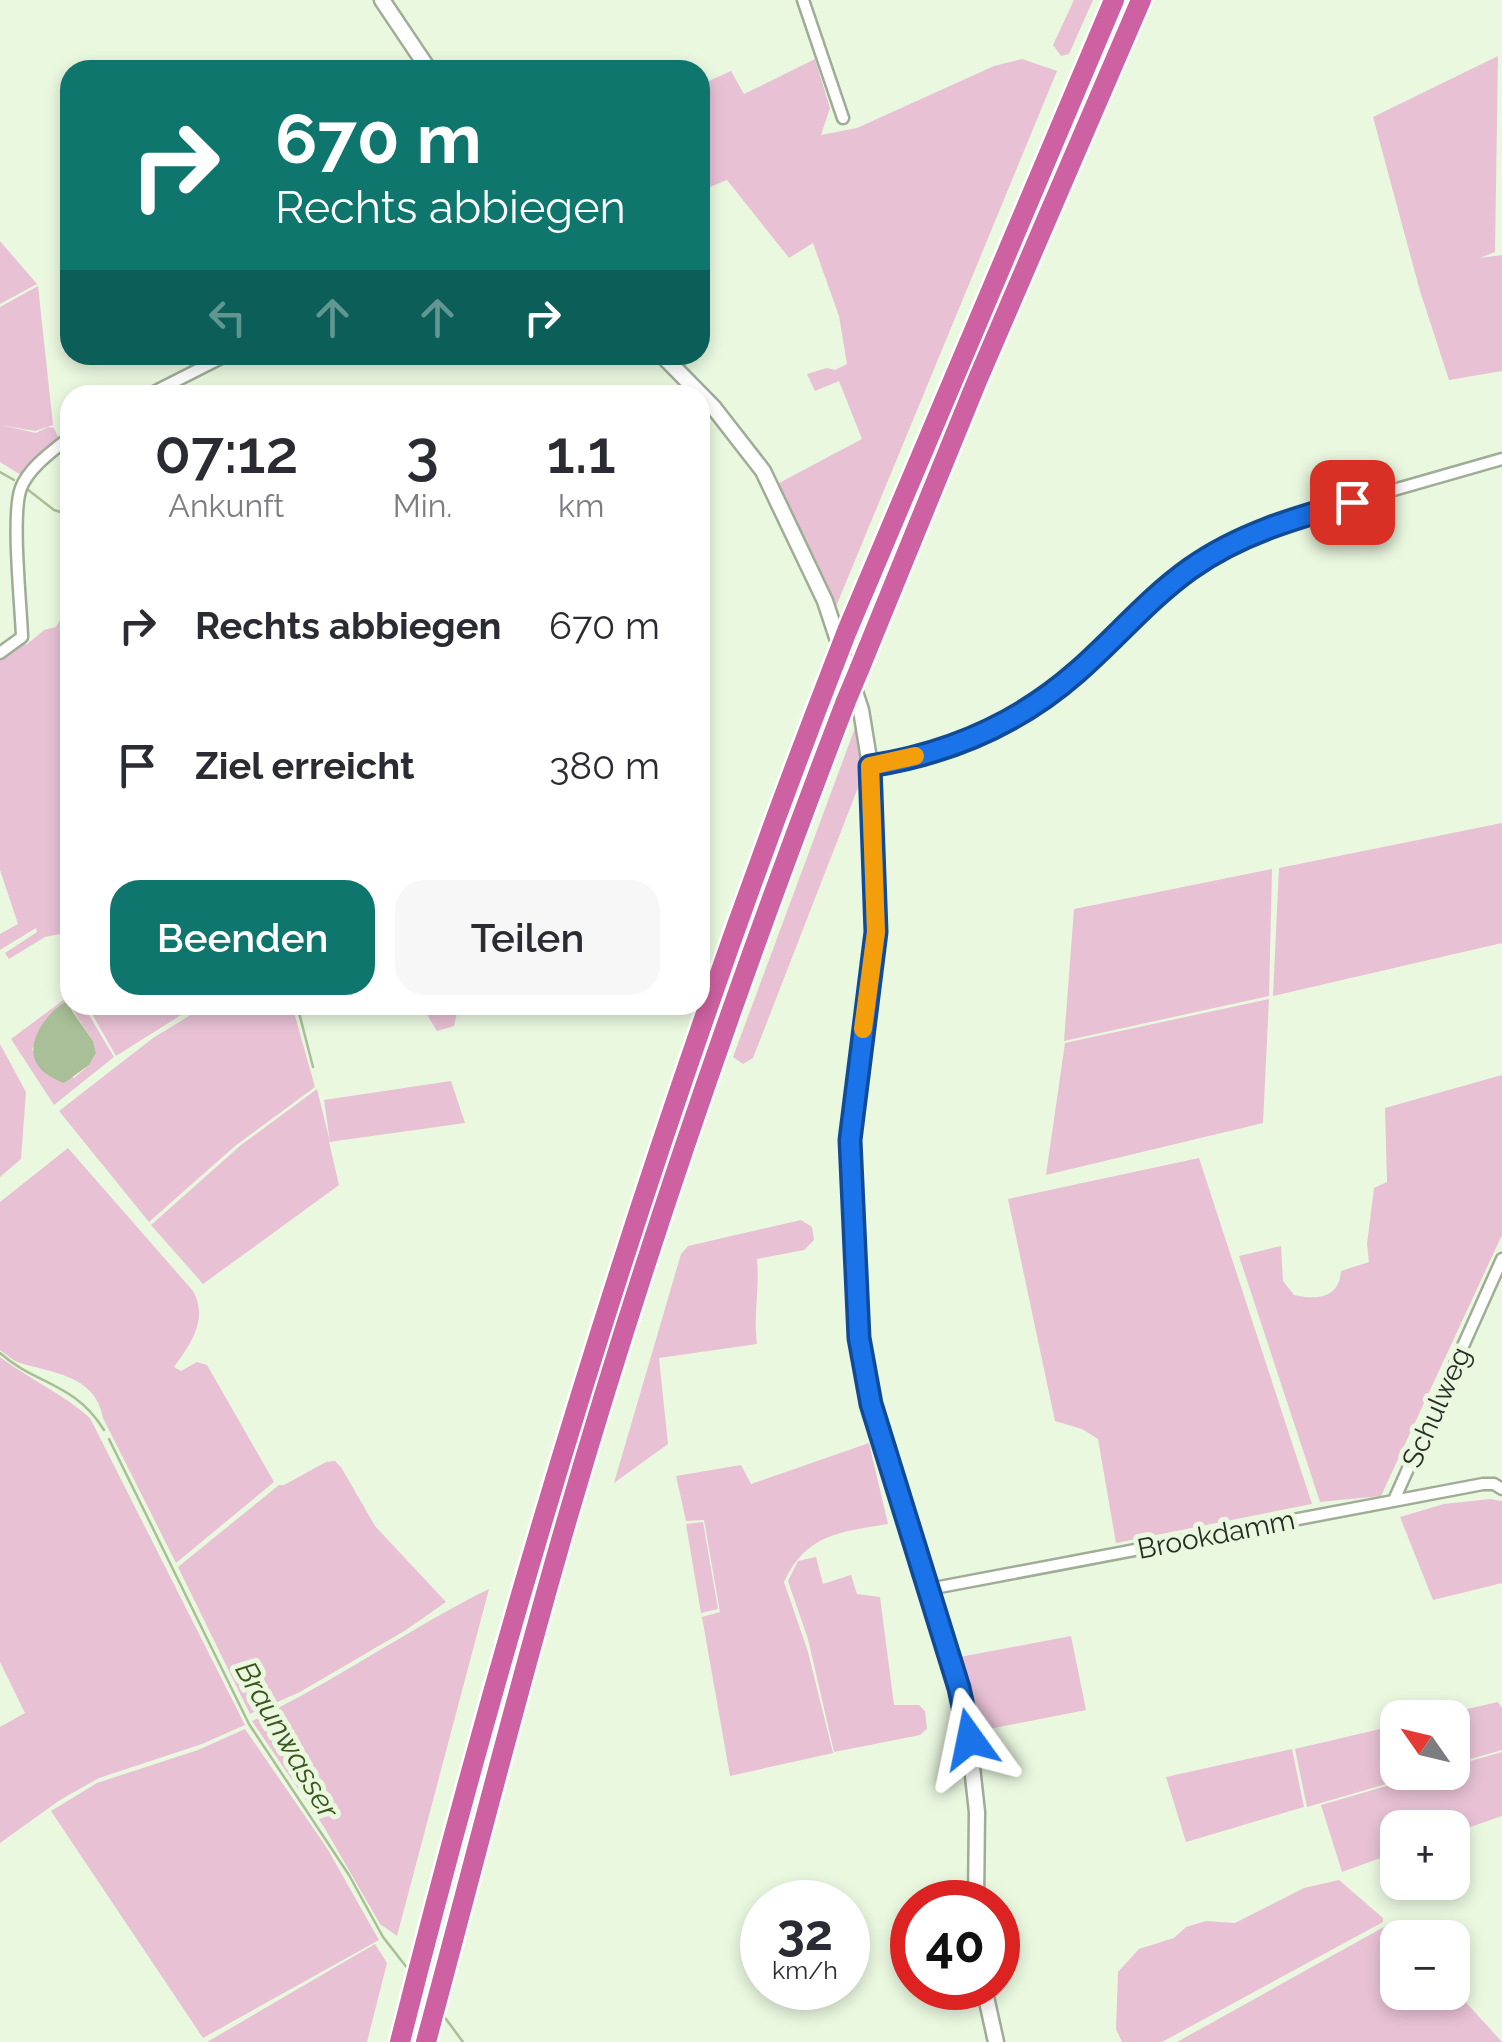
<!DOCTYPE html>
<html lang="de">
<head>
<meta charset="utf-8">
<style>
  body { margin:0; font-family:Raleway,sans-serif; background:#f7f7f7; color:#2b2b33; height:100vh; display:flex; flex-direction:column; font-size:38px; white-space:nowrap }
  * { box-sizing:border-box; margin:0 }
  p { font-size:32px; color:#7c7c81 }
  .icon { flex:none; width:55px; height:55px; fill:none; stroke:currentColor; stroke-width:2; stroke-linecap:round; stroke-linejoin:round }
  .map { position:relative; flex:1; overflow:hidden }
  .panel { position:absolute; left:60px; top:385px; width:650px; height:630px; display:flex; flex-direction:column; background:#fff; border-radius:30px; box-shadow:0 5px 15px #0003 }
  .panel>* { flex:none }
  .banner { position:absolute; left:60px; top:60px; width:650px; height:305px; border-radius:30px; box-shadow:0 5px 15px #0003; background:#0f766e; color:#fff; overflow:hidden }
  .needle { width:65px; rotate:304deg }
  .controls { position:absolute; left:1380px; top:1700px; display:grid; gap:20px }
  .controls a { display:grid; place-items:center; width:90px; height:90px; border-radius:20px; background:#fff; box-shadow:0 5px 15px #0003; font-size:50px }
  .speed { position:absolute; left:740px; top:1880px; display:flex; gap:20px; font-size:50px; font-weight:700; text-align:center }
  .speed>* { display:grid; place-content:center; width:130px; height:130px; border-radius:50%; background:#fff; box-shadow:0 5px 15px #0003; line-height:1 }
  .speed small { font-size:25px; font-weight:400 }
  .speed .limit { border:15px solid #d22; background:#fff; color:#111 }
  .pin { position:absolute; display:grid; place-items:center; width:85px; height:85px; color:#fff; margin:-42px; border-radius:20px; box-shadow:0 5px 15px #0006 }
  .me { position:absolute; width:110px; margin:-55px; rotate:348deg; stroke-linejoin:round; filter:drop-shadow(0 0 8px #0008) }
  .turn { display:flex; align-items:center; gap:35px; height:210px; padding:0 50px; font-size:45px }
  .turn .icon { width:130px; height:130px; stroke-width:2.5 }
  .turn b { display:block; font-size:70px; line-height:85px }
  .lanes { display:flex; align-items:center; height:95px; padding:0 50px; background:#0003; justify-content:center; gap:50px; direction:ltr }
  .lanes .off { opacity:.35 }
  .eta { display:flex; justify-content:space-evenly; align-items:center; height:170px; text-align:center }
  .eta b { font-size:60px; font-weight:600; line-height:70px }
  .button { display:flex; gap:20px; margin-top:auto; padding:20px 50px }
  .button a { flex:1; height:115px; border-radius:30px; background:#0f766e; color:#fff; font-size:40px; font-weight:600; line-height:115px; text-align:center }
  .button a+a { background:#f7f7f7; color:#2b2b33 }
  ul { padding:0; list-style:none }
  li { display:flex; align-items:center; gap:30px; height:140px; padding:0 50px }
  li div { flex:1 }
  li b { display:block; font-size:38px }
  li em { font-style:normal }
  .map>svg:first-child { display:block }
  .green { fill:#e8c1d5; fill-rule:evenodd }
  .water { fill:#a8bf97 }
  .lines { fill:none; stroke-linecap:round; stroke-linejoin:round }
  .stream { stroke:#a8bf97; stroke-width:2.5 }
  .minor-casing { stroke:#9fac96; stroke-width:15 }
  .tertiary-casing { stroke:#9fac96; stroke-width:19 }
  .motorway-casing { stroke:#fff; stroke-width:25 }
  .minor { stroke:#fff; stroke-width:10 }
  .tertiary { stroke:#fff; stroke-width:14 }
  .motorway { stroke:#ce61a1; stroke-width:20 }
  .motorway-bridge-casing { stroke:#fff; stroke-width:25; stroke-linecap:butt }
  .motorway-bridge { stroke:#ce61a1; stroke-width:20 }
  .route-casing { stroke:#114b97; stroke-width:25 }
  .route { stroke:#1a73e8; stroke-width:18 }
  .slow { stroke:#f59e0b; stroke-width:18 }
  .labels { text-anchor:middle; stroke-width:10; stroke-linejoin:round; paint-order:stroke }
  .street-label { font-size:28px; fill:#292e25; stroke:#eaf8e0 }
  .water-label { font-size:30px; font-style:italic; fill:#39551b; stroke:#eaf8e0 }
</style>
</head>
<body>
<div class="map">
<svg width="1502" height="2042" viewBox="0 0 1502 2042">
  <rect width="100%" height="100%" fill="#eaf8e0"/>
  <path class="green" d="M1074,0H1093L1069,54L1061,56L1053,45Z
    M1498,56L1495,252L1480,258L1502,255V371L1449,380L1420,291L1373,117Z
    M815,59L830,108L821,135L857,128L994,66L1022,59L1057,71L835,609L779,483L862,439L839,381L815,391L807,374L827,368L835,370L847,364L839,316L813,243L789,258L727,180L700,191V85L731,71L744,94Z
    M0,241L37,284L0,304Z
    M38,286L53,425L35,431L1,425L36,433L48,427L54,428L58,437L21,475L0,462V307Z
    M70,602V932L45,937L9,959L5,953L37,932L36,928L0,950V934L18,924L0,870V657L25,639L26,645L44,630L56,627Z
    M855,728L861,753V780L753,1058L743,1064L733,1057Z
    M1502,823V943L1273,996L1279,868Z
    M1272,869L1269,996L1064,1041L1074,909Z
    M70,995V1005H83L114,1057L54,1105L11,1039ZM72,1009L93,1041L96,1053L89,1065L74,1078L32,1050L47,1018Z
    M1269,999L1263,1123L1046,1175L1065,1043Z
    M87,1005H197L116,1056Z
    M207,1005H292L315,1087L235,1146L149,1222L59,1111L153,1038Z
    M421,1005H480L457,1013L454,1026L437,1031Z
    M0,1044L26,1092L21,1159L0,1177Z
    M1502,1075V1235L1381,1496L1320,1502L1239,1256L1281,1246L1283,1281L1294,1295C1316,1300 1339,1299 1341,1271L1369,1262L1367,1244L1374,1188L1387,1182L1385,1108Z
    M451,1081L465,1123L329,1142L339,1185L203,1284L151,1225L241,1145L317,1089L330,1142L324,1100Z
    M68,1148L193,1291C209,1319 190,1345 174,1367L181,1371L197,1362L207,1365L274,1482L176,1563L103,1418C96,1376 54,1373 20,1363C13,1361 6,1354 0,1350V1202Z
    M1199,1158L1312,1504L1116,1543L1098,1439L1082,1429L1055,1421L1008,1199Z
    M801,1220L812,1227L814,1240L804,1250L757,1259C760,1288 753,1314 757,1344L659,1358L668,1444L614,1483L681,1254L688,1246Z
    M0,1357C29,1379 62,1393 90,1418L245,1725L202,1744L99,1778L60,1800L0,1843V1727L25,1713L0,1662Z
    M869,1443L888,1524C840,1532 806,1534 784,1582L808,1652L833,1753L730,1776L702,1617L720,1612L704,1520L686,1521L676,1476L741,1465L751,1484Z
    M326,1462L335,1461L341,1467L375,1526L446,1602L406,1630L300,1692L250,1714L178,1567L279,1485H284Z
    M1490,1499L1502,1501V1583L1433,1600L1400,1517L1444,1504Z
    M703,1522L718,1609L701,1613L686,1524Z
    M816,1557L823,1584L851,1575L857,1594L880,1597L894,1705H919L925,1711L927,1729L920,1735L834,1752L808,1639L788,1581L798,1561Z
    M489,1589L397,1936L380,1924L324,1827L252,1721C334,1682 408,1629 489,1589Z
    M1071,1636L1086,1710L979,1731L960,1657Z
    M1498,1702L1502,1708V1750L1453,1764L1452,1718L1432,1717Z
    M1397,1725L1398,1772L1424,1773L1307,1807L1295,1749Z
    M245,1729L327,1848L379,1940L203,2038L51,1811L97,1783L198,1750Z
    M1292,1749L1304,1807L1186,1842L1166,1777Z
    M1502,1752V1816L1453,1833L1452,1828H1398L1397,1852L1342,1872L1321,1805L1431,1773L1452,1772L1453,1766Z
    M1339,1880L1383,1918V1922L1162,2042H1122L1116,2029L1118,1972L1139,1949L1174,1938L1186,1927L1206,1921L1235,1923L1304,1888Z
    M1391,1923L1405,1937L1398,1938V1992H1452L1453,1988L1502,2042H1177Z
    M375,1944L387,1963L367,2042H207Z"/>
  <path class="water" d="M66,1002L93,1041L96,1053L89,1065L64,1083C54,1079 43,1074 37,1064C24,1043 48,1011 66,1002Z"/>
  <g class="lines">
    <path class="stream" d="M0,472L14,480
      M27,489L54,510L70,515
      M297,1005L313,1067
      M0,1353C36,1385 74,1382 104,1430
      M109,1439L249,1724L349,1875L383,1937L408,1969
      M443,2015L463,2042"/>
    <defs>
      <path id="minor" d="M803,0L843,118
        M148,395L227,355
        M0,653L22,637C21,605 11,514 21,488C29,467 53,451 70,437
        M870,765C948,754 1023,723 1081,668C1122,630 1158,588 1207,558C1252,529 1304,516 1355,501C1404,487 1453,473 1502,459
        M1394,1500L1502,1259
        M929,1589L1483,1484H1494L1502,1489"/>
      <path id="tertiary" d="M382,0L429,70
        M662,355L714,408L763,471L825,601L861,710L870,765L876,932L850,1140L859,1337L871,1405L967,1722L977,1812L976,1902
        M984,1988L996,2042"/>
      <path id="motorway" d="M847,631L1114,0
        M859,670L977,381L1141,0
        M400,2042C518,1573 660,1113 835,662
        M426,2042C473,1867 517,1691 568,1516C648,1241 743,969 846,701"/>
    </defs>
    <use href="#minor" class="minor-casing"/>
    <use href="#tertiary" class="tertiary-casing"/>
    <use href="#motorway" class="motorway-casing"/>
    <use href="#minor" class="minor"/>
    <use href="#tertiary" class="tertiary"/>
    <use href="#motorway" class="motorway"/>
    <defs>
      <path id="motorway-bridge" d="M835,662L847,631
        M846,701L859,670"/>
    </defs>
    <use href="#motorway-bridge" class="motorway-bridge-casing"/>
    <use href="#motorway-bridge" class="motorway-bridge"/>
  </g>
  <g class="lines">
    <defs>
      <path id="route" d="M970,1739L959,1688L871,1404L859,1338L850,1140L876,932L870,766C947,754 1018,724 1077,672C1116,638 1148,599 1190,569C1239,534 1295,518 1352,502"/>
    </defs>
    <use href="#route" class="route-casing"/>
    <use href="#route" class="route"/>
    <path class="slow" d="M863,1029L876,932L870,766L915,756"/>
  </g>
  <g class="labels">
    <g class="street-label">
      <text transform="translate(1436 1407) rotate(-66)" y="10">Schulweg</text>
      <text transform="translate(1216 1534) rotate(-11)" y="10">Brookdamm</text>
    </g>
    <g class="water-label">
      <text transform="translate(287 1740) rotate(60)" y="10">Braunwasser</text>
    </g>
  </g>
</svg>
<div class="controls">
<a><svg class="needle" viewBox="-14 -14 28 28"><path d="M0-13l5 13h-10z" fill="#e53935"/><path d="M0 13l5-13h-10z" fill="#7c7c81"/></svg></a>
<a>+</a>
<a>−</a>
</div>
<div class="speed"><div>32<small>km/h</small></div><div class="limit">40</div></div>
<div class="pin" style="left:1352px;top:502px;background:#d93025"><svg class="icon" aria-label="arrive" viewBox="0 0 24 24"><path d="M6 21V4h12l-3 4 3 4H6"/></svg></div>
<svg class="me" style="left:970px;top:1739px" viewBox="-20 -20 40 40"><path d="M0-17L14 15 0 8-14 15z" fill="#1a73e8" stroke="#fff" stroke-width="4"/></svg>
<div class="banner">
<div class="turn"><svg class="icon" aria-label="right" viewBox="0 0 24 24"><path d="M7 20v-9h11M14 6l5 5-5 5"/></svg><div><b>670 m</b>Rechts abbiegen</div></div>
<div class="lanes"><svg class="icon off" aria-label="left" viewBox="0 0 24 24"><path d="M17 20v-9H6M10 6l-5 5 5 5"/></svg><svg class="icon off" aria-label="ahead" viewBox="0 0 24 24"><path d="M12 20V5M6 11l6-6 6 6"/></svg><svg class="icon off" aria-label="ahead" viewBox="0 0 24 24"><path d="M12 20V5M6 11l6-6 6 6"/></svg><svg class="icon" aria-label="right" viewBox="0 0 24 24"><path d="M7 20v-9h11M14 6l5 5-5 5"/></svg></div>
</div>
<section class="panel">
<div class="eta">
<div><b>07:12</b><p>Ankunft</p></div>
<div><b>3</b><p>Min.</p></div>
<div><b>1.1</b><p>km</p></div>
</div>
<ul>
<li><svg class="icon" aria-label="right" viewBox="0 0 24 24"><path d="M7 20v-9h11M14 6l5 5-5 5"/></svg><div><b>Rechts abbiegen</b></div><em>670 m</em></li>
<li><svg class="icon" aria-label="arrive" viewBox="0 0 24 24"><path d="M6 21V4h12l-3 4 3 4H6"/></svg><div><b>Ziel erreicht</b></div><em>380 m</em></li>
</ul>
<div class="button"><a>Beenden</a><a>Teilen</a></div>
</section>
</div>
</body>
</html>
